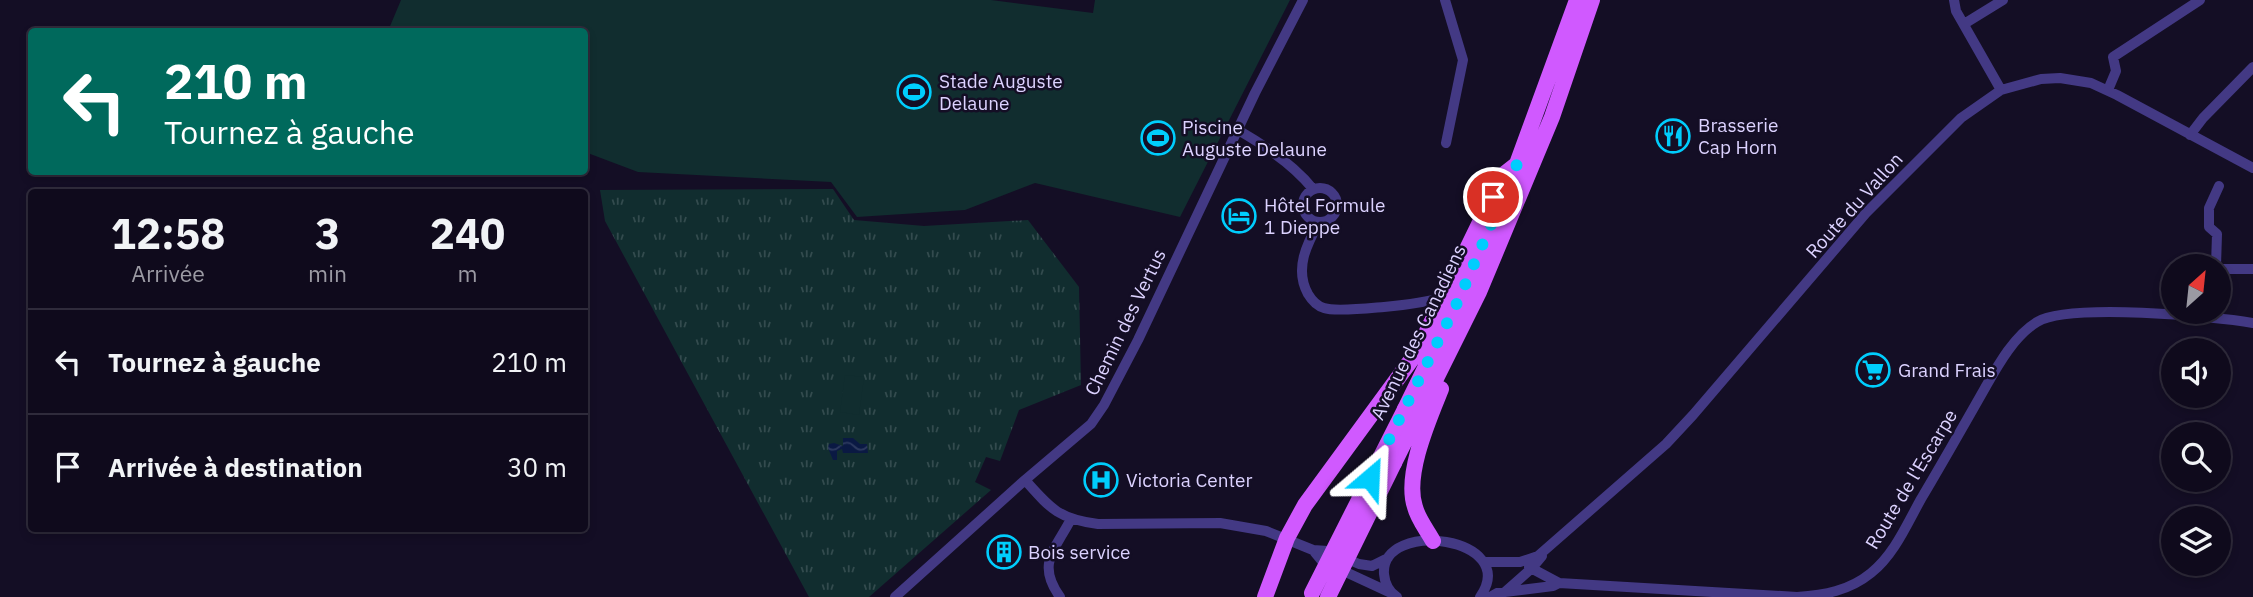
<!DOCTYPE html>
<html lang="fr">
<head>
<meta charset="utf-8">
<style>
  body { margin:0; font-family:"IBM Plex Sans",sans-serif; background:#1d1829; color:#f1f3f6; height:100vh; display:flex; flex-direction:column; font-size:26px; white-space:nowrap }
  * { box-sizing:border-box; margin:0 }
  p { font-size:23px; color:#9b9aa3 }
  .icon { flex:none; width:38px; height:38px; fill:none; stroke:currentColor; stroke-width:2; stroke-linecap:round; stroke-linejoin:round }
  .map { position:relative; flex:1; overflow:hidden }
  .panel { position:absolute; left:28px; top:189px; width:560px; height:343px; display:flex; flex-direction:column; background:#0f0a1c; border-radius:7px; box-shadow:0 4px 10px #0003,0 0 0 2px #2f2b3b }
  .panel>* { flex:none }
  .guide { position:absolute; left:28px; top:28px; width:560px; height:147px; border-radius:7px; box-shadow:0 4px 10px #0003,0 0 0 2px #2f2b3b; background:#00695c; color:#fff; overflow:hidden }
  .needle { width:46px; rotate:27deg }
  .fabs { position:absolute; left:2161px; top:254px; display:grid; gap:14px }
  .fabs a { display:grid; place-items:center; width:70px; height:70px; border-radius:50%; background:#0f0a1c; box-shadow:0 4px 10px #0003,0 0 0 2px #2f2b3b; font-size:35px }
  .pin { position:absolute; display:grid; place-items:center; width:60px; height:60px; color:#fff; margin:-30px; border:4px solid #fff; border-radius:50%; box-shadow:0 2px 7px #0007 }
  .me { position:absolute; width:77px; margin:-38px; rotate:26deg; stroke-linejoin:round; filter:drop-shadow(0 0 5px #0008) }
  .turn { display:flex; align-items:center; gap:24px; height:147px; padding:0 21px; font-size:32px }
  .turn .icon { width:91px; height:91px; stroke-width:2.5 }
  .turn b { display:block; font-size:49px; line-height:60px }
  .eta { display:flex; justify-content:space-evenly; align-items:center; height:119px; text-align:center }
  .eta b { font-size:42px; font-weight:800; line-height:49px }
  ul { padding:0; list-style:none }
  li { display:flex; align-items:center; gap:21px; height:105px; padding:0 21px; border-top:2px solid #2f2b3b }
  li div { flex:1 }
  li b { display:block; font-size:26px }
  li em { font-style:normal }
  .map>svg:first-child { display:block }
  .park { fill:url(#park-tufts) }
  .pitch { fill:#112d2f }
  .water { fill:url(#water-waves) }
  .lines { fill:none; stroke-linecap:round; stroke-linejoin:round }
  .street { stroke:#433984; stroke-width:10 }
  .primary { stroke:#d059ff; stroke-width:16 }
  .primary-bridge { stroke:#d059ff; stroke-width:16 }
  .route { stroke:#00cdfd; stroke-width:12; stroke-dasharray:0 21.6 }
  .labels { text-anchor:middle; stroke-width:5; stroke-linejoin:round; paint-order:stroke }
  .poi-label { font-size:19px; fill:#dcd2ff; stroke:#140e25; text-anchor:start }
  .street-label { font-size:19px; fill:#dcd2ff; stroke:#140e25 }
</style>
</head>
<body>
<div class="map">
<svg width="2253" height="597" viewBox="0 0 2253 597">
  <defs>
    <pattern id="park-tufts" width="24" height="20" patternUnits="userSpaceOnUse" patternTransform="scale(1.75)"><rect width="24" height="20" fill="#112d2f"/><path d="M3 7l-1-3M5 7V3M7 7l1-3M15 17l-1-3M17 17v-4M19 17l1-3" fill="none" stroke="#334b4e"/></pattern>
    <pattern id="water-waves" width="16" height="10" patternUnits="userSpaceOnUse" patternTransform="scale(1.75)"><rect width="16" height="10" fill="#0a1943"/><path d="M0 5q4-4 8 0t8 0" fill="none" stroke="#2d3a5f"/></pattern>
  </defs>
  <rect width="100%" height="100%" fill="#140e25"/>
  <path class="park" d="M833,189L854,220L924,226L1028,220L1079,287L1081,385L1019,410L1000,461L986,457L975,482L991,490L869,597H809L605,221L600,190Z"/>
  <path class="pitch" d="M401,0H991L1093,13L1095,0H1290L1180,217L1035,183L965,210L857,217L831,182L638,172L585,152L584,32L388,31Z
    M845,375L864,377L859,415L840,412Z"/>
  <path class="water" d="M843,438H853L860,444H867L868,453H843L842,449L837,451V460H833L828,448L829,444L834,443L843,446Z"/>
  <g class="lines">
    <path class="street" d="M1445,0L1463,60L1446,143
      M1954,0L1956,11L2001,90
      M1964,24L2003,0
      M2108,90L2116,71L2113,57L2200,0
      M1238,130C1264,145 1294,165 1313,189
      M2190,135L2203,118L2253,67
      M1303 205a17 17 0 1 1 34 0a17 17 0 1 1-34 0Z
      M1319,222C1307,244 1294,269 1308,294C1311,299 1317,306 1324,308C1335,312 1371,308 1384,307C1405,305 1424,303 1444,297
      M2216,266L2217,234L2209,227V208L2219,186
      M2219,269H2253
      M1025,480C1050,508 1058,519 1098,524L1220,523L1266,531L1313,550L1328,551L1359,564L1372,566L1388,558
      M1313,550L1322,561L1391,593
      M1485,562H1520L1538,556L1666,444L1693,415L1866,213L1961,118L2001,90L2041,79L2060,78L2091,83L2117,95L2253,168
      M1529,567L1559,583
      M1505,592L1532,568L1542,556
      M895,597L1025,480L1091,424L1104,405L1138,340L1255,93L1303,0
      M1060,597C1036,563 1055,550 1071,519
      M1397,597C1389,592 1385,584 1384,574C1380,518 1522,537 1480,597
      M1490,597L1497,593L1553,586L1559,583L1797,597C1824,595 1849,591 1871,573C1894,555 1907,524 1921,499C1943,462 1964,425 1985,388C1998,365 2014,336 2037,322C2068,303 2214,316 2253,323"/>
    <path class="primary" d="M1514,172L1577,0
      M1405,409L1459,299L1502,202
      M1394,463L1479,292L1552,117L1592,0
      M1433,541C1427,530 1418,519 1415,507C1404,475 1429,419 1441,389
      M1265,597L1287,538L1305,505L1417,352L1503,175L1517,164"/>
    <path class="primary-bridge" d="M1312,593L1405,409
      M1328,597L1394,463"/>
  </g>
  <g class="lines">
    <path class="route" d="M1370,478L1459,299L1517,164L1503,176L1493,197"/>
  </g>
  <defs>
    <symbol id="stadium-ring" viewBox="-11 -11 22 22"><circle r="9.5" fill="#140e25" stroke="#00cdfd" stroke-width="1.5"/><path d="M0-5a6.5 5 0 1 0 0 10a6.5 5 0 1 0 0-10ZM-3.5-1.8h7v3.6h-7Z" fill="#00cdfd"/></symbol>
    <symbol id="restaurant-ring" viewBox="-11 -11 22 22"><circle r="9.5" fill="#140e25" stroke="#00cdfd" stroke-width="1.5"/><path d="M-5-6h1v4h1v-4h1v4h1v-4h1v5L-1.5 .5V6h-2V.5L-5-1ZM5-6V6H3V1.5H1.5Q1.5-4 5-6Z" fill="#00cdfd"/></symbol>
    <symbol id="hotel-ring" viewBox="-11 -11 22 22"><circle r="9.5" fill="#140e25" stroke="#00cdfd" stroke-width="1.5"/><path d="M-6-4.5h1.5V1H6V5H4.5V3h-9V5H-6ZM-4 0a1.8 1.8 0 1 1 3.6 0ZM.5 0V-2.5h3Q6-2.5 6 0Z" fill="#00cdfd"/></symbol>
    <symbol id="supermarket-ring" viewBox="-11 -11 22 22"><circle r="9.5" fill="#140e25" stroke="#00cdfd" stroke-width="1.5"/><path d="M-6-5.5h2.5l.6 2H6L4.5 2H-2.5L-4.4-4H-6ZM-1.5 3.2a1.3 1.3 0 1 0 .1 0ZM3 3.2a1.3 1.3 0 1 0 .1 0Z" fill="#00cdfd"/></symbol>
    <symbol id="hospital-ring" viewBox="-11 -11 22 22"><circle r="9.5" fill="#140e25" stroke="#00cdfd" stroke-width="1.5"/><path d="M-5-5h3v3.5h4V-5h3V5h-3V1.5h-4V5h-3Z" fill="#00cdfd"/></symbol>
    <symbol id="building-ring" viewBox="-11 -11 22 22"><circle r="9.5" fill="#140e25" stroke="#00cdfd" stroke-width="1.5"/><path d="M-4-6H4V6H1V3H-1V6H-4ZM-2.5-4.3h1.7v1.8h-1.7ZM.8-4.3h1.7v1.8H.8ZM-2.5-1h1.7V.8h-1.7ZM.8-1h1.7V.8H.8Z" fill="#00cdfd"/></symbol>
  </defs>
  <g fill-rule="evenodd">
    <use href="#stadium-ring" x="895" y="73" width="38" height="38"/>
    <use href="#restaurant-ring" x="1654" y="117" width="38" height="38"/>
    <use href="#stadium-ring" x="1139" y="119" width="38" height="38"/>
    <use href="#hotel-ring" x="1220" y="197" width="38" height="38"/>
    <use href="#supermarket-ring" x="1854" y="351" width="38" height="38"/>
    <use href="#hospital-ring" x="1082" y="461" width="38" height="38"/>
    <use href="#building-ring" x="985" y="533" width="38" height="38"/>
  </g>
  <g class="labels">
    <g class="poi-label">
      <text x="939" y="88">Stade Auguste<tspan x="939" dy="22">Delaune</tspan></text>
      <text x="1698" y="132">Brasserie<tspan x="1698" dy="22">Cap Horn</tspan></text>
      <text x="1182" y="134">Piscine<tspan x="1182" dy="22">Auguste Delaune</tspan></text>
      <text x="1264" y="212">Hôtel Formule<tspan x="1264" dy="22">1 Dieppe</tspan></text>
      <text x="1898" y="377">Grand Frais</text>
      <text x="1126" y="487">Victoria Center</text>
      <text x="1028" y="559">Bois service</text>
    </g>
    <g class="street-label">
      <text transform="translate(1854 205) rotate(-48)" y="7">Route du Vallon</text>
      <text transform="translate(1125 322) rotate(-64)" y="7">Chemin des Vertus</text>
      <text transform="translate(1418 332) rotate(-64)" y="7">Avenue des Canadiens</text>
      <text transform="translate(1911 479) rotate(-59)" y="7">Route de l'Escarpe</text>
    </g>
  </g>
</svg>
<div class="fabs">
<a><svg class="needle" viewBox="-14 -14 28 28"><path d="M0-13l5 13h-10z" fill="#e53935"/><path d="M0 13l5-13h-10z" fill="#9b9aa3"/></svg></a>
<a><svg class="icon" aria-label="sound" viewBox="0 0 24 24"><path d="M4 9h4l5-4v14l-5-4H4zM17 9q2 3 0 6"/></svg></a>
<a><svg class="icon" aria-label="search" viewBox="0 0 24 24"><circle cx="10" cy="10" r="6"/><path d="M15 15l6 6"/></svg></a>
<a><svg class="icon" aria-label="layers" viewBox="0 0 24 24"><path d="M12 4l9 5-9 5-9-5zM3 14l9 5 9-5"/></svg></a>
</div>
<div class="pin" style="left:1493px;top:197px;background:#d93025"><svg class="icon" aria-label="arrive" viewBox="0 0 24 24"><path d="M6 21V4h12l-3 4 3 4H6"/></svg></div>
<svg class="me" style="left:1370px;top:478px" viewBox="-20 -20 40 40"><path d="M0-17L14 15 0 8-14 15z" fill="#00cdfd" stroke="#fff" stroke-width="4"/></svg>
<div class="guide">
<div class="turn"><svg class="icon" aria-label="left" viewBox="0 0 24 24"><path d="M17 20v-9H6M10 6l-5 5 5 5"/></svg><div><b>210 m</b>Tournez à gauche</div></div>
</div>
<section class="panel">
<div class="eta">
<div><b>12:58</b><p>Arrivée</p></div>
<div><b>3</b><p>min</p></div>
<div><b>240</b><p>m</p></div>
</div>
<ul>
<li><svg class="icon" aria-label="left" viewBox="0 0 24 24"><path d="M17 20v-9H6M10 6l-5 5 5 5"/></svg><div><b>Tournez à gauche</b></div><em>210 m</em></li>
<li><svg class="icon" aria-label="arrive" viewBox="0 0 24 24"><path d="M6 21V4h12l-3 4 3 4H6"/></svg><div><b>Arrivée à destination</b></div><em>30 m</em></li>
</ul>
</section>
</div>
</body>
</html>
